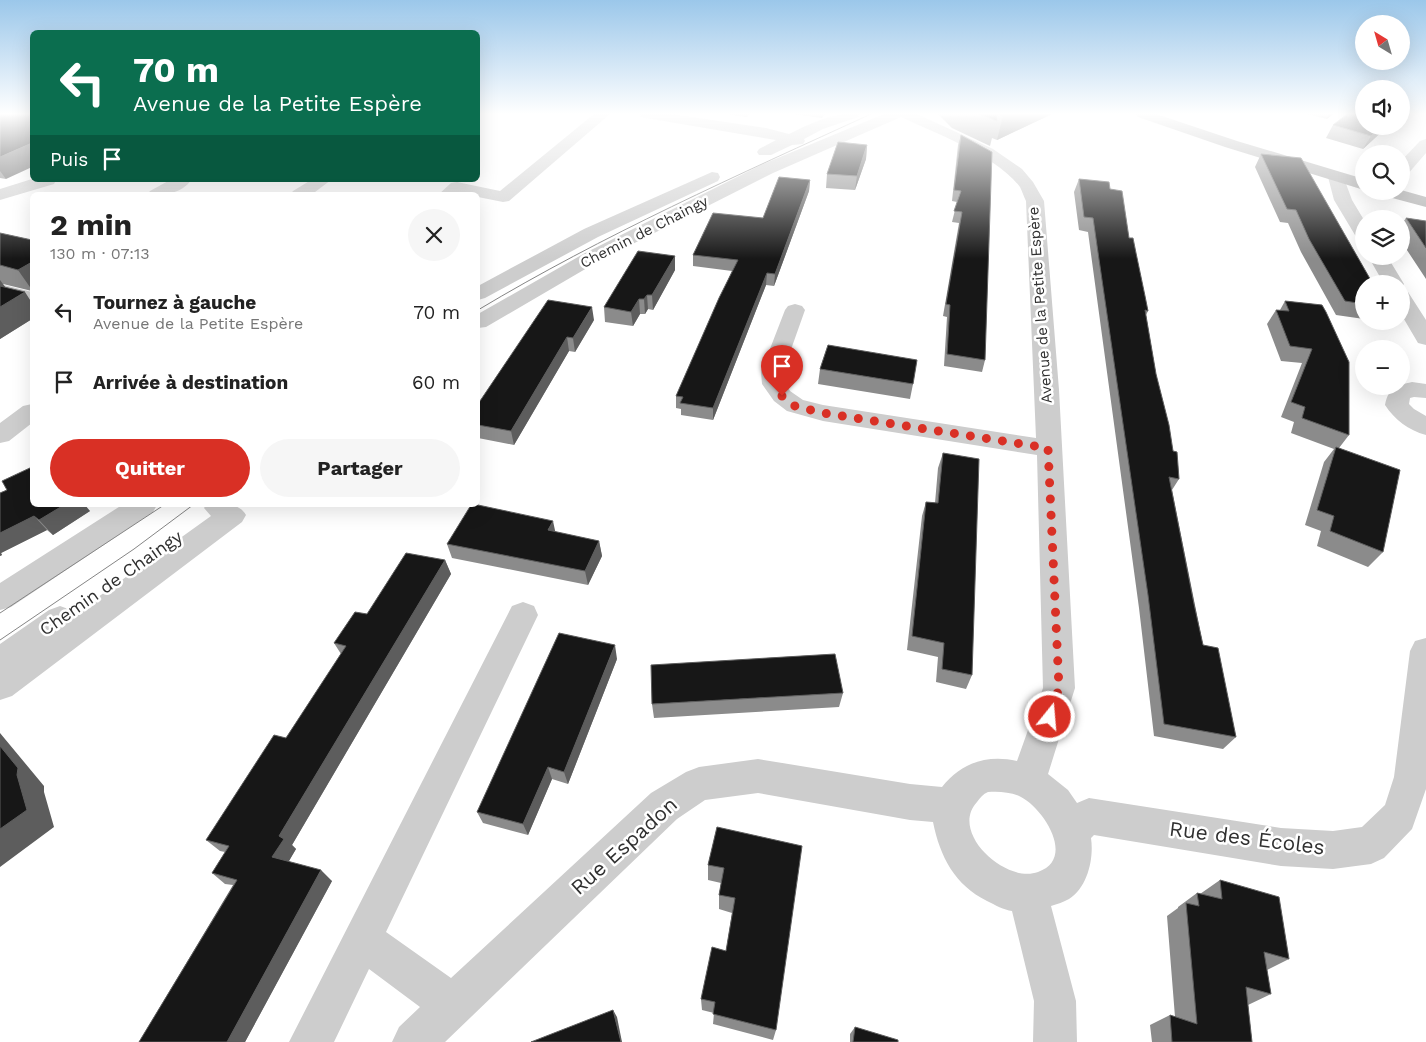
<!DOCTYPE html>
<html lang="fr">
<head>
<meta charset="utf-8">
<style>
  body { margin:0; font-family:"Work Sans",sans-serif; background:#f6f6f6; color:#222; height:100vh; display:flex; flex-direction:column; font-size:19px; white-space:nowrap }
  * { box-sizing:border-box; margin:0 }
  p { font-size:16px; color:#767676 }
  .icon { flex:none; width:28px; height:28px; fill:none; stroke:currentColor; stroke-width:2; stroke-linecap:round; stroke-linejoin:round }
  .map { position:relative; flex:1; overflow:hidden }
  .panel { position:absolute; left:30px; top:192px; width:450px; height:315px; display:flex; flex-direction:column; background:#fff; border-radius:8px; box-shadow:0 5px 20px #0002 }
  .panel>* { flex:none }
  .hud { position:absolute; left:30px; top:30px; width:450px; height:152px; border-radius:8px; box-shadow:0 5px 20px #0002; background:#0b6e4f; color:#fff; overflow:hidden }
  .needle { width:32px; rotate:323deg }
  .buttons { position:absolute; left:1355px; top:15px; display:grid; gap:10px }
  .buttons a { display:grid; place-items:center; width:55px; height:55px; border-radius:50%; background:#fff; box-shadow:0 5px 20px #0002; font-size:25px }
  .pin { position:absolute; display:grid; place-items:center; width:42px; height:42px; color:#fff; margin:-51px -21px; border-radius:50% 50% 50% 0; rotate:-45deg; box-shadow:0 0 5px #0007 }
  .pin .icon { rotate:45deg }
  .me { position:absolute; width:55px; margin:-28px; rotate:17deg; stroke-linejoin:round; filter:drop-shadow(0 0 4px #0008) }
  .turn { display:flex; align-items:center; gap:18px; height:105px; padding:0 20px; font-size:22px }
  .turn .icon { width:65px; height:65px; stroke-width:2.5 }
  .turn b { display:block; font-size:35px; line-height:42px }
  .then { display:flex; align-items:center; height:48px; padding:0 20px; background:#0003; gap:10px; font-size:19px }
  .round { display:grid; place-items:center; flex:none; width:52px; height:52px; border-radius:26px; background:#f6f6f6 }
  .summary { display:flex; align-items:center; justify-content:space-between; height:85px; padding:0 20px }
  h1 { font-size:30px; font-weight:700; line-height:38px }
  .cta { display:flex; gap:10px; margin-top:auto; padding:10px 20px }
  .cta a { flex:1; height:58px; border-radius:30px; background:#d93025; color:#fff; font-size:20px; font-weight:700; line-height:58px; text-align:center }
  .cta a+a { background:#f6f6f6; color:#222 }
  ul { padding:0; list-style:none }
  li { display:flex; align-items:center; gap:15px; height:70px; padding:0 20px }
  li div { flex:1 }
  li b { display:block; font-size:19px }
  li em { font-style:normal }
  .map>svg:first-child { display:block }
  .lines { fill:none; stroke-linecap:round; stroke-linejoin:round }
  .minor { fill:#cdcdcd; fill-rule:evenodd }
  .major { fill:#a8a8a8; fill-rule:evenodd }
  .tram { stroke:#858585; stroke-width:1 }
  .wall { fill:#8b8b8b }
  .shaded-wall { fill:#5d5d5d }
  .building { fill:#171717; stroke:#5d5d5d }
  .route { stroke:#d93025; stroke-width:9; stroke-dasharray:0 16.2 }
  .labels { text-anchor:middle; stroke-width:5; stroke-linejoin:round; paint-order:stroke }
  .far-street-label { font-size:15px; fill:#303030; stroke:#fff }
  .street-label { font-size:18px; fill:#303030; stroke:#fff }
  .near-street-label { font-size:21px; fill:#303030; stroke:#fff }
</style>
</head>
<body>
<div class="map">
<svg width="1426" height="1042" viewBox="0 0 1426 1042">
  <rect width="100%" height="100%" fill="#fff"/>
  <g class="lines">
    <path class="minor" d="M594,114H610L509,201L503,202L478,197V195L460,193L458,195H438L451,183L457,182L500,191Z
      M639,114H672L766,128L789,134C812,123 835,111 860,114L858,117L823,129L804,139L805,141L803,144L792,145L771,155H759L757,152L759,149L776,140L646,118L641,117Z
      M884,114H917L993,149L1022,169L1033,182L1044,201L1059,390L1075,688L1048,774L1068,790L1077,803L1089,798L1281,828L1333,831L1362,827L1385,805L1394,777L1410,651L1415,641L1426,638V789L1412,829L1384,858L1371,864L1333,869L1281,866L1094,835L1091,838C1094,858 1088,887 1069,899C1064,902 1057,904 1051,906L1076,1001L1077,1042H1033L1034,1001L1012,911C1004,910 995,905 987,901C955,885 940,857 933,822L910,820L758,793L705,800L677,819L445,1042H392L399,1027L420,1007L369,969L334,1042H289L512,606L523,602L534,606L538,615L386,932L451,978L651,793L686,772L699,767L758,759L910,784L942,787C961,763 987,754 1017,761L1043,688L1037,455L823,421L787,411L774,401L762,384L761,372L785,310L788,306L795,304L802,306L805,310L783,372L786,384L790,391L803,400L823,405L1036,438L1026,201C1024,197 1022,191 1020,187C997,156 935,133 901,117L773,173L599,261L486,327L478,328V314L585,253L761,165ZM988,792C998,791 1012,792 1021,797C1044,809 1076,859 1038,872C1005,884 949,832 977,802C980,798 983,794 988,792Z
      M1426,139V153L1407,175L1401,176V161L1420,141Z
      M712,172L718,173L720,177L718,181L598,237L485,298L478,300V286L584,229Z
      M1336,172L1342,173L1352,200L1364,220V241L1357,239L1355,235L1334,200L1328,177L1330,173Z
      M32,179L56,180L54,184L0,200V189Z
      M170,180H191C182,194 163,195 147,195L150,191Z
      M311,180H331L311,195H290L293,191Z
      M1368,256H1387L1404,284L1401,288V284H1384Z
      M0,284L32,292V304L0,296Z
      M1401,290L1408,292L1426,320V345L1418,343L1401,314Z
      M1412,382L1426,384V398L1414,397L1410,398L1409,404L1414,409L1426,416V435C1408,430 1395,420 1385,405C1389,386 1396,386 1412,382Z
      M32,404V423L9,441L0,443V423L23,406Z
      M122,505H157L153,512L11,607L0,610V583Z
      M206,505C221,505 238,501 246,515L242,522L12,696L0,700V644L49,610L60,606L71,610L73,615L211,516L204,508Z"/>
    <path class="major" d="M1136,114H1156L1237,141L1364,179V190L1225,147L1138,117Z
      M1401,190L1426,197V207L1381,195L1379,191H1401Z"/>
    <path class="tram" d="M478,310C603,235 738,175 871,114
      M0,613L164,505
      M0,640L134,549L193,505"/>
  </g>
  <path class="wall" d="M0,114L6,179L0,178Z
    M727,114H749L747,117Z
    M794,114H825L822,118Z
    M938,114H1052L997,140L992,138L990,146L952,128Z
    M1307,114H1333L1327,119Z
    M1333,125L1388,126L1363,149L1326,138Z
    M961,135L985,360L982,372L944,366L947,317L943,316L959,223L952,222L957,202L952,201L958,145Z
    M867,145L866,159L855,190L826,188L827,174Z
    M1261,154L1364,284V319L1336,315L1301,252L1288,223L1280,222L1255,167Z
    M1079,179L1110,189L1129,238L1148,311L1146,315L1156,374L1179,479L1172,490L1203,645L1236,737L1223,749L1154,736L1139,608L1088,232L1079,230L1074,192Z
    M810,180L809,191L774,286L766,285L713,420L681,415V409L676,408V396L732,271L693,266V255L763,218Z
    M1406,218L1426,221V279L1401,241V225Z
    M0,233L32,240V291L3,284L5,287L32,303V319L0,339Z
    M675,256V270L653,310L648,309L645,314H640L633,326L605,322L604,307Z
    M1285,301L1322,305L1349,435L1339,448L1383,552L1368,567L1317,546L1321,531L1305,525L1324,462L1334,449L1291,433L1294,422L1281,417L1302,363L1281,361L1267,324L1276,310H1280Z
    M594,320L575,352L569,351L514,445L478,438V404L505,364Z
    M820,369L913,384L910,399L818,384Z
    M943,453L972,675L966,689L936,682L938,657L907,650L922,516L926,502L935,503L938,468Z
    M7,490L90,511L53,535L47,530L1,553L2,555L0,556V493Z
    M555,532L599,541L602,556L588,585L452,558L447,544Z
    M445,560L451,574L292,845L296,849L288,862L332,881L245,1042H139L233,885L225,884L212,873L225,852L220,851L206,840L286,738L341,654L334,643L367,614Z
    M617,659L568,784L552,779L528,835L483,823L477,812Z
    M843,693L839,707L654,718L652,704Z
    M717,827L776,1030L773,1040L713,1024L714,1013L702,1010L701,999L726,951L732,913L719,909V895L721,883L708,880V865Z
    M1220,880L1289,959L1267,970L1271,994L1248,1005L1252,1042H1152L1150,1025L1170,1015L1175,1017L1167,916L1178,908V907L1197,893L1200,894Z
    M855,1027L898,1042H850V1034Z"/>
  <path class="shaded-wall" d="M1008,114H1052L997,140L1003,116Z
    M1329,114H1333L1327,119Z
    M1382,126H1388L1363,149L1371,136Z
    M32,143V167L6,179L0,171V157Z
    M867,145L866,159L855,190L857,176Z
    M810,180L809,191L774,286L775,274Z
    M675,256V270L653,310L652,295Z
    M32,262V290L18,270Z
    M767,273L766,285L713,420V408Z
    M0,280L14,299L25,292L32,303V319L0,339Z
    M647,295L648,309L645,314L644,299Z
    M639,299L640,314L633,326L631,312Z
    M592,307L594,320L575,352L573,338Z
    M567,337L569,351L514,445L511,431Z
    M64,505H85L90,511L53,535L39,520Z
    M34,516L47,530L1,553L2,555L0,556V533Z
    M553,521L556,535L548,530Z
    M599,541L602,556L588,585L585,571Z
    M445,560L451,574L292,845L296,849L285,868L272,857L279,836Z
    M615,645L617,659L568,784L564,772Z
    M0,733L44,786V792L54,827L0,867Z
    M548,767L552,779L528,835L523,824Z
    M321,870L332,881L245,1042H227Z
    M613,1010L617,1017L622,1042H621Z"/>
  <path class="building" d="M0,114H32V143L0,157Z
    M979,114H997V121Z
    M998,114H1008L1003,116Z
    M1347,114H1364V126H1382L1371,136L1333,125Z
    M961,135L992,152L985,360L947,354L950,305L946,304L962,212L954,211L961,191L954,190Z
    M838,142L867,145L857,176L827,174Z
    M1261,154L1301,158L1373,284H1364V304L1345,301L1309,239L1296,210L1287,209Z
    M779,177L810,180L775,274L767,273L713,408L680,403L683,397L676,396L719,298L738,260L693,255L713,213L763,218Z
    M1079,179L1109,182L1110,189L1122,191L1129,238H1133L1136,253L1145,296L1148,311L1145,310L1156,374L1169,425L1173,451L1177,452L1179,479L1169,477L1194,604L1203,645L1218,648L1236,737L1164,724L1148,595L1093,218L1084,217Z
    M1406,218L1426,221V248Z
    M0,233L32,240V262L18,270L0,265Z
    M638,251L675,256L652,295H647L644,299H639L631,312L604,307Z
    M0,286L25,292L0,307Z
    M548,300L592,307L573,338L567,337L511,431L478,425V404Z
    M1285,301L1322,305L1326,312L1349,362V435L1302,418L1305,407L1291,402L1312,349L1290,346L1276,310L1289,311Z
    M828,345L917,360L913,384L820,369Z
    M1336,447L1400,470L1383,552L1330,531L1334,516L1317,510Z
    M943,453L979,459L972,675L942,669L944,643L912,636L926,502L938,503Z
    M32,467V505H64L39,520L34,516L0,533V493L7,490L2,481Z
    M471,505H478L553,521L548,530L599,541L585,571L447,544Z
    M406,553L445,560L279,836L284,839L272,857L321,870L227,1042H139L237,880L212,873L229,846L206,840L274,735L286,738L346,646L334,643L355,612L367,614Z
    M559,633L615,645L564,772L548,767L523,824L477,812Z
    M835,654L843,693L652,704L651,665Z
    M0,746L18,768L17,775L27,810L0,829Z
    M717,827L802,846L776,1030L713,1014L715,1002L701,999L712,947L726,951L735,898L719,895L724,868L708,865Z
    M1220,880L1279,897L1289,959L1264,952L1271,994L1246,987L1252,1042H1172L1170,1015L1197,1024L1186,903L1199,906L1197,893L1222,899Z
    M613,1010L621,1042H531Z
    M855,1027L898,1040V1042H853Z"/>
  <linearGradient id="sky" x2="0" y2="1"><stop stop-color="#9bc7ea"/><stop offset="0.44" stop-color="#fff"/><stop offset="1" stop-color="#fff" stop-opacity="0"/></linearGradient>
  <rect width="1426" height="259" fill="url(#sky)"/>
  <g class="lines">
    <path class="route" d="M782,396L795,406L823,413L1048,448L1059,688L1050,717"/>
  </g>
  <g class="labels">
    <g class="far-street-label">
      <text transform="translate(644 232) rotate(-27)" y="5">Chemin de Chaingy</text>
      <text transform="translate(1040 305) rotate(-94)" y="5">Avenue de la Petite Espère</text>
    </g>
    <g class="street-label">
      <text transform="translate(111 583) rotate(-35)" y="6">Chemin de Chaingy</text>
    </g>
    <g class="near-street-label">
      <text transform="translate(1247 838) rotate(7)" y="7">Rue des Écoles</text>
      <text transform="translate(624 846) rotate(-42)" y="7">Rue Espadon</text>
    </g>
  </g>
</svg>
<div class="buttons">
<a><svg class="needle" viewBox="-14 -14 28 28"><path d="M0-13l5 13h-10z" fill="#e53935"/><path d="M0 13l5-13h-10z" fill="#767676"/></svg></a>
<a><svg class="icon" aria-label="sound" viewBox="0 0 24 24"><path d="M4 9h4l5-4v14l-5-4H4zM17 9q2 3 0 6"/></svg></a>
<a><svg class="icon" aria-label="search" viewBox="0 0 24 24"><circle cx="10" cy="10" r="6"/><path d="M15 15l6 6"/></svg></a>
<a><svg class="icon" aria-label="layers" viewBox="0 0 24 24"><path d="M12 4l9 5-9 5-9-5zM3 14l9 5 9-5"/></svg></a>
<a>+</a>
<a>−</a>
</div>
<div class="pin" style="left:782px;top:396px;background:#d93025"><svg class="icon" aria-label="arrive" viewBox="0 0 24 24"><path d="M6 21V4h12l-3 4 3 4H6"/></svg></div>
<svg class="me" style="left:1050px;top:717px" viewBox="-20 -20 40 40"><circle r="17" fill="#d93025" stroke="#fff" stroke-width="3"/><path d="M0-11L8 9 0 5-8 9z" fill="#fff"/></svg>
<div class="hud">
<div class="turn"><svg class="icon" aria-label="left" viewBox="0 0 24 24"><path d="M17 20v-9H6M10 6l-5 5 5 5"/></svg><div><b>70 m</b>Avenue de la Petite Espère</div></div>
<div class="then">Puis<svg class="icon" aria-label="arrive" viewBox="0 0 24 24"><path d="M6 21V4h12l-3 4 3 4H6"/></svg></div>
</div>
<section class="panel">
<div class="summary"><div><h1>2 min</h1><p>130 m · 07:13</p></div><a class="round"><svg class="icon" aria-label="close" viewBox="0 0 24 24"><path d="M6 6l12 12M18 6L6 18"/></svg></a></div>
<ul>
<li><svg class="icon" aria-label="left" viewBox="0 0 24 24"><path d="M17 20v-9H6M10 6l-5 5 5 5"/></svg><div><b>Tournez à gauche</b><p>Avenue de la Petite Espère</p></div><em>70 m</em></li>
<li><svg class="icon" aria-label="arrive" viewBox="0 0 24 24"><path d="M6 21V4h12l-3 4 3 4H6"/></svg><div><b>Arrivée à destination</b></div><em>60 m</em></li>
</ul>
<div class="cta"><a>Quitter</a><a>Partager</a></div>
</section>
</div>
</body>
</html>
